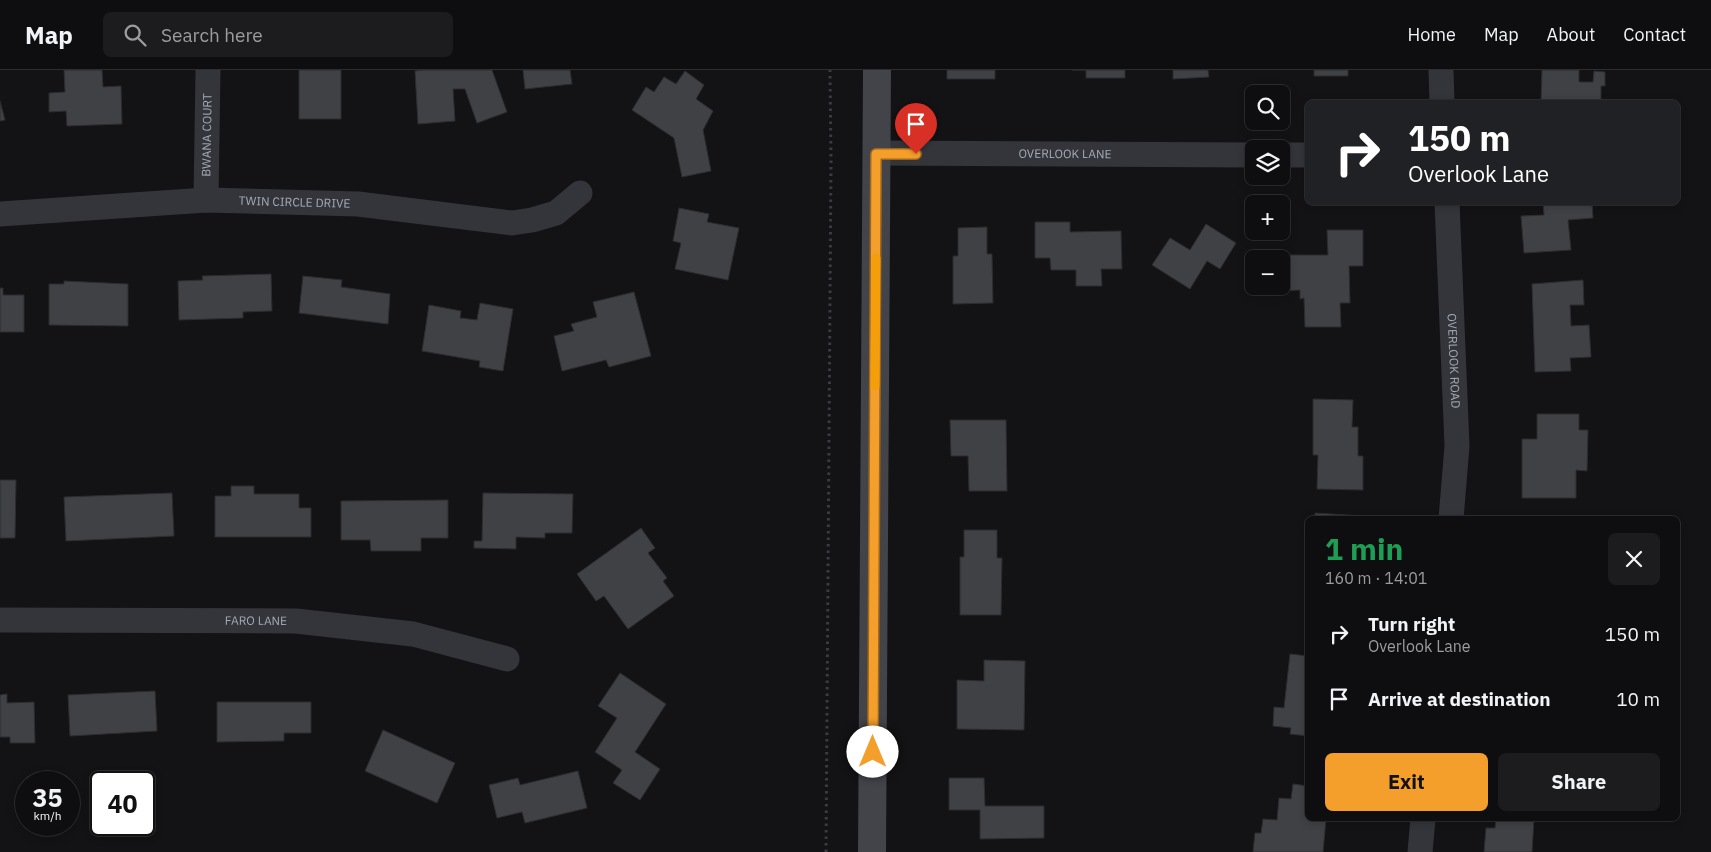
<!DOCTYPE html>
<html lang="en">
<head>
<meta charset="utf-8">
<style>
  body { margin:0; font-family:"IBM Plex Sans",sans-serif; background:#1c1c1e; color:#f1f3f6; height:100vh; display:flex; flex-direction:column; font-size:19px; white-space:nowrap }
  * { box-sizing:border-box; margin:0 }
  p { font-size:16px; color:#9b9c9f }
  .icon { flex:none; width:28px; height:28px; fill:none; stroke:currentColor; stroke-width:2; stroke-linecap:round; stroke-linejoin:round }
  .map { position:relative; flex:1; overflow:hidden }
  .drawer { position:absolute; left:1305px; top:446px; width:375px; height:305px; display:flex; flex-direction:column; background:#0e0e10; border-radius:8px; box-shadow:0 2px 8px #0003,0 0 0 1px #2e2e30 }
  .drawer>* { flex:none }
  .top-card { position:absolute; left:1305px; top:30px; width:375px; height:105px; border-radius:8px; box-shadow:0 2px 8px #0003,0 0 0 1px #2e2e30; background:#202124; color:#fff; overflow:hidden }
  .buttons { position:absolute; left:1245px; top:15px; display:grid; gap:10px }
  .buttons a { display:grid; place-items:center; width:45px; height:45px; border-radius:8px; background:#0e0e10; box-shadow:0 2px 8px #0003,0 0 0 1px #2e2e30; font-size:25px }
  .speed { position:absolute; left:15px; top:701px; display:flex; gap:10px; font-size:25px; font-weight:700; text-align:center }
  .speed>* { display:grid; place-content:center; width:65px; height:65px; border-radius:50%; background:#0e0e10; box-shadow:0 2px 8px #0003,0 0 0 1px #2e2e30; line-height:1 }
  .speed small { font-size:12px; font-weight:400 }
  .speed .limit { border:2px solid #111; border-radius:8px; background:#fff; color:#111 }
  .pin { position:absolute; display:grid; place-items:center; width:42px; height:42px; color:#fff; margin:-51px -21px; border-radius:50% 50% 50% 0; rotate:-45deg; box-shadow:0 0 5px #0007 }
  .pin .icon { rotate:45deg }
  .me { position:absolute; width:55px; margin:-28px; rotate:0deg; stroke-linejoin:round; filter:drop-shadow(0 0 4px #0008) }
  .turn { display:flex; align-items:center; gap:18px; height:105px; padding:0 20px; font-size:22px }
  .turn .icon { width:65px; height:65px; stroke-width:2.5 }
  .turn b { display:block; font-size:35px; line-height:42px }
  .round { display:grid; place-items:center; flex:none; width:52px; height:52px; border-radius:8px; background:#1c1c1e }
  .summary { display:flex; align-items:center; justify-content:space-between; height:85px; padding:0 20px }
  h1 { font-size:30px; font-weight:700; line-height:38px; color:#1e9e55 }
  .action { display:flex; gap:10px; margin-top:auto; padding:10px 20px }
  .action a { flex:1; height:58px; border-radius:8px; background:#f49f2b; color:#111; font-size:20px; font-weight:700; line-height:58px; text-align:center }
  .action a+a { background:#1c1c1e; color:#f1f3f6 }
  ul { padding:0; list-style:none }
  li { display:flex; align-items:center; gap:15px; height:65px; padding:0 20px }
  li div { flex:1 }
  li b { display:block; font-size:19px }
  li em { font-style:normal }
  header { display:flex; align-items:center; gap:30px; box-sizing:border-box; height:70px; padding:0 25px; background:#0e0e10; border-bottom:1px solid #2e2e30 }
  header strong { font-size:24px }
  nav { display:flex; gap:28px; margin-inline-start:auto; font-size:18px }
  .search { width:350px; height:45px; background:#1c1c1e; display:flex; align-items:center; gap:12px; box-sizing:border-box; padding:0 18px; border-radius:8px; color:#9b9c9f; font-size:19px }
  .map>svg:first-child { display:block }
  .building { fill:#3f4145; stroke:#2d2d31 }
  .lines { fill:none; stroke-linecap:round; stroke-linejoin:round }
  .path { stroke:#3a3c41; stroke-width:3; stroke-dasharray:2.5 4; stroke-linecap:butt }
  .street { stroke:#34353a; stroke-width:25 }
  .secondary { stroke:#42444a; stroke-width:28 }
  .route-casing { stroke:#9f671c; stroke-width:12 }
  .route { stroke:#f49f2b; stroke-width:9 }
  .slow { stroke:#f59e0b; stroke-width:9 }
  .labels { text-anchor:middle; stroke-width:5; stroke-linejoin:round; paint-order:stroke }
  .street-label { font-size:12px; fill:#a4abb5; stroke:#0e0e0f }
</style>
</head>
<body>
<header>
<strong>Map</strong>
<div class="search"><svg class="icon" aria-label="search" viewBox="0 0 24 24"><circle cx="10" cy="10" r="6"/><path d="M15 15l6 6"/></svg>Search here</div>
<nav><a>Home</a><a>Map</a><a>About</a><a>Contact</a></nav>
</header>
<div class="map">
<svg width="1711" height="782" viewBox="0 0 1711 782">
  <rect width="100%" height="100%" fill="#131315"/>
  <path class="building" d="M64,0H102L103,17L121,16L122,54L67,56L66,41L49,42V23L65,22Z
    M299,0H341V49H299Z
    M424,0H492L507,42L477,53L465,19H453L455,51L418,54L415,1Z
    M523,0H570L572,14L525,19Z
    M947,0H995V9H947Z
    M1072,0H1125V8H1086V0Z
    M1173,0H1208L1209,7L1173,9Z
    M1314,0H1348V6H1314Z
    M1542,0H1579V12H1593L1594,1L1605,2V16H1601V32H1541Z
    M685,1L704,15L696,29L713,41L703,60L711,101L682,107L674,68L632,40L646,17L654,22L664,7L676,14Z
    M0,31L5,50L0,51Z
    M1543,132H1592L1593,148L1568,150L1571,180L1524,183L1521,146L1544,145Z
    M679,138L709,144L707,152L739,158L728,210L675,199L681,173L673,171Z
    M1035,152H1070V162L1121,161L1122,199H1101L1102,216H1076V200H1051L1050,188H1035Z
    M1206,154L1236,173L1220,199L1207,191L1190,219L1152,195L1170,168L1190,180Z
    M987,157V184H992L993,233L953,234V186H958V158Z
    M1327,160H1363V196H1349L1350,233H1340L1341,257H1305L1304,228L1300,229V220L1280,221V216H1281V189H1279V185H1328Z
    M271,204L272,241L243,242V248L179,250L178,211L203,210L202,206Z
    M303,206L342,210L341,217L390,224L388,254L299,243Z
    M1583,210L1584,235H1570L1571,256L1589,255L1591,287L1570,288L1571,301L1535,302L1532,214Z
    M64,211L128,214V256L49,255V214H64Z
    M0,218H3V225H24V262H0Z
    M634,222L651,286L609,297L606,290L562,301L554,266L574,261L571,254L597,247L593,232Z
    M480,233L513,239L503,301L479,297L480,291L422,281L429,235L461,241L460,248L477,250Z
    M1313,329L1353,330L1352,357H1358V386H1363V420L1317,419L1318,385H1313Z
    M1537,344H1579V360H1588L1587,401L1576,400V428H1522V369H1537Z
    M950,350H1006L1007,421H969L968,386H951Z
    M0,410H16L15,468H0Z
    M231,416H254V424H299V438H311V467H215V426H231Z
    M172,423L174,466L66,471L64,427Z
    M483,423L573,424L572,463H545V468L516,467V479L474,478V471H482Z
    M448,430V468H421V481H371L370,470H341V431Z
    M1315,443L1363,446V449H1315Z
    M641,458L655,478L648,483L667,508L663,511L674,526L628,559L604,526L596,531L577,504Z
    M964,460H997V488H1002L1001,545H960V487H964Z
    M1290,584L1308,586V666L1290,664L1291,658L1273,656L1274,637L1284,638Z
    M984,590L1025,591L1024,660L957,659V610L984,611Z
    M620,603L666,634L635,682L660,699L640,730L613,713L622,700L595,682L617,648L598,636Z
    M155,621L157,661L70,666L68,625Z
    M7,624V633L34,632L35,673H10V667H0V625Z
    M217,632H311V663H284V671L217,672Z
    M383,660L455,693L437,733L365,701Z
    M578,701L587,738L525,753L522,742L497,748L489,715L518,708L520,715Z
    M949,708H984L985,736H1044V768L980,769V740H949Z
    M1293,714L1308,716V749H1326L1323,782H1253L1255,763H1261L1263,749L1277,750L1279,728L1291,729Z
    M1496,749H1534L1532,782H1484L1486,758H1495Z"/>
  <g class="lines">
    <path class="path" d="M826,782L831,92L830,0"/>
    <g class="street">
      <path d="M1441,0L1442,32"/>
      <path id="s1" d="M876,83L1254,85"/>
      <path d="M1281,85H1308"/>
      <path id="s2" d="M206,130L208,0"/>
      <path id="s3" d="M1447,132L1457,376L1451,449"/>
      <path id="s4" d="M0,144L206,130L358,134L512,153L532,150L556,143L580,123"/>
      <path id="s5" d="M0,550L296,551L413,564L507,589"/>
      <path d="M1420,782L1423,749"/>
    </g>
    <path class="secondary" d="M872,782L877,0"/>
  </g>
  <g class="lines">
    <defs>
      <path id="route" d="M873,682L876,84H916"/>
    </defs>
    <use href="#route" class="route-casing"/>
    <use href="#route" class="route"/>
    <path class="slow" d="M875,316L876,188"/>
  </g>
  <g class="labels">
    <g class="street-label">
      <text dy="4" stroke="none"><textPath href="#s2" startOffset="65">BWANA COURT</textPath></text>
      <text dy="4" stroke="none"><textPath href="#s1" startOffset="189">OVERLOOK LANE</textPath></text>
      <text dy="4" stroke="none"><textPath href="#s4" startOffset="295">TWIN CIRCLE DRIVE</textPath></text>
      <text dy="4" stroke="none"><textPath href="#s3" startOffset="159">OVERLOOK ROAD</textPath></text>
      <text dy="4" stroke="none"><textPath href="#s5" startOffset="256">FARO LANE</textPath></text>
    </g>
  </g>
</svg>
<div class="buttons">
<a><svg class="icon" aria-label="search" viewBox="0 0 24 24"><circle cx="10" cy="10" r="6"/><path d="M15 15l6 6"/></svg></a>
<a><svg class="icon" aria-label="layers" viewBox="0 0 24 24"><path d="M12 4l9 5-9 5-9-5zM3 14l9 5 9-5"/></svg></a>
<a>+</a>
<a>−</a>
</div>
<div class="speed"><div>35<small>km/h</small></div><div class="limit">40</div></div>
<div class="pin" style="left:916px;top:84px;background:#d93025"><svg class="icon" aria-label="arrive" viewBox="0 0 24 24"><path d="M6 21V4h12l-3 4 3 4H6"/></svg></div>
<svg class="me" style="left:873px;top:682px" viewBox="-20 -20 40 40"><circle r="19" fill="#fff"/><path d="M0-13L10 11 0 6-10 11z" fill="#f49f2b"/></svg>
<div class="top-card">
<div class="turn"><svg class="icon" aria-label="right" viewBox="0 0 24 24"><path d="M7 20v-9h11M14 6l5 5-5 5"/></svg><div><b>150 m</b>Overlook Lane</div></div>
</div>
<section class="drawer">
<div class="summary"><div><h1>1 min</h1><p>160 m · 14:01</p></div><a class="round"><svg class="icon" aria-label="close" viewBox="0 0 24 24"><path d="M6 6l12 12M18 6L6 18"/></svg></a></div>
<ul>
<li><svg class="icon" aria-label="right" viewBox="0 0 24 24"><path d="M7 20v-9h11M14 6l5 5-5 5"/></svg><div><b>Turn right</b><p>Overlook Lane</p></div><em>150 m</em></li>
<li><svg class="icon" aria-label="arrive" viewBox="0 0 24 24"><path d="M6 21V4h12l-3 4 3 4H6"/></svg><div><b>Arrive at destination</b></div><em>10 m</em></li>
</ul>
<div class="action"><a>Exit</a><a>Share</a></div>
</section>
</div>
</body>
</html>
